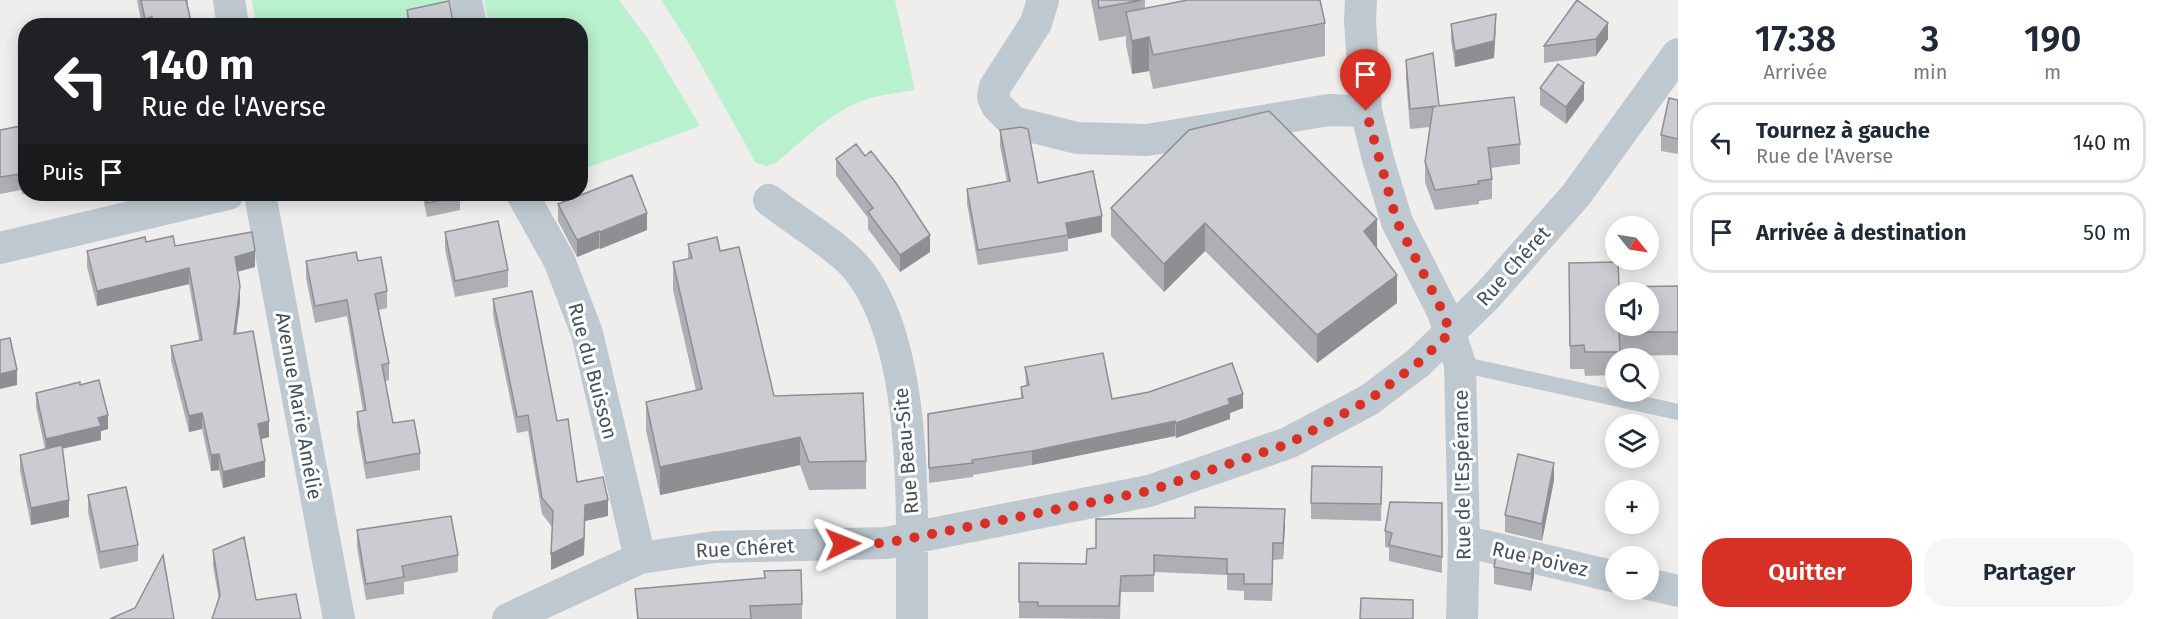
<!DOCTYPE html>
<html lang="fr">
<head>
<meta charset="utf-8">
<style>
  body { margin:0; font-family:"Fira Sans",sans-serif; background:#f6f6f7; color:#1f2937; height:100vh; display:flex; flex-direction:column; font-size:22px; white-space:nowrap }
  * { box-sizing:border-box; margin:0 }
  p { font-size:20px; color:#747a83 }
  .icon { flex:none; width:33px; height:33px; fill:none; stroke:currentColor; stroke-width:2; stroke-linecap:round; stroke-linejoin:round }
  .map { position:relative; flex:1; overflow:hidden }
  .details { display:flex; flex-direction:column; background:#fff; width:480px }
  .details>* { flex:none }
  .hud { position:absolute; left:18px; top:18px; width:570px; height:183px; border-radius:24px; box-shadow:0 3px 15px #0003; background:#202124; color:#fff; overflow:hidden }
  .needle { width:39px; rotate:120deg }
  .controls { position:absolute; left:1605px; top:216px; display:grid; gap:12px }
  .controls a { display:grid; place-items:center; width:54px; height:54px; border-radius:50%; background:#fff; box-shadow:0 3px 15px #0003; font-size:30px }
  .pin { position:absolute; display:grid; place-items:center; width:51px; height:51px; color:#fff; margin:-62px -26px; border-radius:50% 50% 50% 0; rotate:-45deg; box-shadow:0 0 6px #0007 }
  .pin .icon { rotate:45deg }
  .me { position:absolute; width:66px; margin:-33px; rotate:88deg; stroke-linejoin:round; filter:drop-shadow(0 0 4px #0008) }
  .turn { display:flex; align-items:center; gap:21px; height:126px; padding:0 24px; font-size:27px }
  .turn .icon { width:78px; height:78px; stroke-width:2.5 }
  .turn b { display:block; font-size:42px; line-height:51px }
  .then { display:flex; align-items:center; height:57px; padding:0 24px; background:#0003; gap:12px; font-size:22px }
  .eta { display:flex; justify-content:space-evenly; align-items:center; height:102px; text-align:center }
  .eta b { font-size:36px; font-weight:600; line-height:42px }
  .action { display:flex; gap:12px; margin-top:auto; padding:12px 24px }
  .action a { flex:1; height:69px; border-radius:24px; background:#d93025; color:#fff; font-size:24px; font-weight:600; line-height:69px; text-align:center }
  .action a+a { background:#f6f6f7; color:#1f2937 }
  ul { padding:0; list-style:none }
  li { display:flex; align-items:center; gap:18px; height:81px; margin:0 12px 9px; padding:0 12px; border:3px solid #e0e1e3; border-radius:24px }
  li div { flex:1 }
  li b { display:block; font-size:22px }
  li em { font-style:normal }
  main { display:flex; flex:1; min-height:0 }
  .map>svg:first-child { display:block }
  .green { fill:#b9f0ce }
  .lines { fill:none; stroke-linecap:round; stroke-linejoin:round }
  .lane { stroke:#bdc8d0; stroke-width:16 }
  .street { stroke:#bdc8d0; stroke-width:32 }
  .wall { fill:#aeafb5 }
  .shaded-wall { fill:#8d8f93 }
  .building { fill:#caccd2; stroke:#8d8f93; stroke-width:1.5; fill-rule:evenodd }
  .route { stroke:#d93025; stroke-width:10; stroke-dasharray:0 18 }
  .labels { text-anchor:middle; stroke-width:6; stroke-linejoin:round; paint-order:stroke }
  .street-label { font-size:20px; fill:#45515b; stroke:#fff }
</style>
</head>
<body>
<main>
<div class="map">
<svg width="1678" height="619" viewBox="0 0 1678 619">
  <rect width="100%" height="100%" fill="#f0eded"/>
  <path class="green" d="M252,0H446L449,16L400,22V25H256Z
    M484,0H619L648,39L700,126L581,170L580,26L489,25Z
    M661,0H895L915,90C896,93 877,95 859,102C827,115 803,141 776,163L767,166L756,163L691,47Z"/>
  <g class="lines">
    <path class="lane" d="M1460,364L1678,412"/>
    <path class="street" d="M229,0L233,26
      M466,0L471,26
      M1043,0L1036,23L995,87L993,97L997,106L1013,122L1077,138L1147,140L1329,110L1366,111
      M1361,0L1360,20L1366,111L1378,159L1397,222L1443,312L1460,364L1464,541L1462,619
      M260,194L339,619
      M522,194L559,260L587,333L640,558
      M769,200C794,220 832,242 853,264C922,340 911,521 912,619
      M0,248L228,194
      M1464,541L1616,577
      M1648,584L1678,591
      M508,619L640,558L715,547L886,543L1149,491L1288,443L1369,400L1418,363L1487,296L1576,195L1678,54"/>
  </g>
  <path class="wall" d="M137,0H188V6L192,26H142Z
    M1091,0H1145V8L1325,23V56L1153,89L1149,71L1132,74L1126,45V36L1099,41Z
    M1577,0L1608,39L1596,56L1544,63V46Z
    M407,10L454,26H407Z
    M1451,24L1496,30L1494,58L1455,67L1451,41Z
    M1406,60L1439,106L1520,144V164L1491,168L1492,179V199L1479,201V204L1435,210L1425,182V162L1430,127L1410,129L1406,80Z
    M1540,88L1584,100L1566,124L1540,105Z
    M1678,100V154L1661,151V135Z
    M26,125V194H27H22L21,190L0,194V130Z
    M1000,130L1038,183L1102,232L1068,239V251L978,265L967,204V189L1007,182L1000,146Z
    M865,156L930,252L900,272L868,229V218L836,176V159Z
    M422,194H460V210L427,217Z
    M558,204L647,230L600,249L599,248L577,257L558,221Z
    M1111,208L1377,247L1376,248L1397,303L1317,363L1205,251L1164,292L1111,236Z
    M445,232L508,270V287L455,297L445,249Z
    M146,242L175,246L255,267L238,272L240,302L236,334L269,437L261,439L265,477L223,488L219,470L211,471L202,429L189,432L171,361V346L199,340L189,284L97,306L87,267V251Z
    M688,244L720,251L774,396L866,461V489L809,490L800,465L660,495L646,430V402L696,391L673,290V262L688,259Z
    M306,261H358L387,291V308L379,310L389,363V380L385,381L393,423L420,453V470L366,479L357,428V412L363,411L347,316L315,323L306,278Z
    M1569,263L1619,287L1678,286V355L1620,356V358H1616V375L1585,376L1584,369H1570Z
    M493,299L557,421L577,482L608,516L585,521L584,555L551,570L552,527L542,514L528,431L517,433L493,315Z
    M1025,367L1112,399L1243,408L1230,413V419L1176,438L1175,436L1032,465L973,475V477L929,483L928,414L1021,399V387L1026,386Z
    M80,385L108,429L101,431V440L62,449L69,517L31,525L20,471V455L45,449L36,407V393Z
    M1554,480L1542,541L1505,532V515Z
    M1382,484L1381,521L1311,519V503Z
    M88,495L138,545V561L100,569L88,512Z
    M1442,503V573L1389,561V548L1385,547V531Z
    M1285,525L1283,559L1273,560L1272,601L1244,600V591L1227,590V575L1154,572V592H1121L1120,619L1019,618V563L1086,564Z
    M357,530L458,555V572L404,582V594L366,600L357,547Z
    M213,550L256,600H219L213,566Z
    M1497,550L1534,576L1531,591L1494,584V567Z
    M635,589L802,604V619H637Z"/>
  <path class="shaded-wall" d="M1496,14L1494,58L1455,67V51Z
    M152,17V26H145V19Z
    M1608,23V39L1596,56V39Z
    M1149,37V71L1132,74V41Z
    M1584,83V100L1566,124V107Z
    M647,213V230L600,249V232Z
    M1102,216V232L1068,239L1066,223Z
    M1377,219V247L1364,259V231Z
    M1205,223V251L1164,292V264Z
    M599,231V248L577,257V240Z
    M930,235V252L900,272V255Z
    M255,251V267L235,272V257Z
    M189,268V284L97,306V291Z
    M1397,275V303L1317,363V335Z
    M240,286V302L234,350V334Z
    M17,370V385L0,389V374Z
    M1243,394V408L1230,413V419L1176,438V423L1228,399Z
    M202,413V429L189,432V416Z
    M108,415V429L101,431V440L46,452V439L98,418Z
    M269,421V437L258,440V424Z
    M1175,421V436L1032,465V451Z
    M800,437V465L660,495V467Z
    M219,454V470L211,471V455Z
    M265,461V477L223,488V472Z
    M1554,463V480L1542,541V524Z
    M69,500V517L31,525V508Z
    M608,500V516L585,521L584,555L551,570V554L585,505Z
    M1285,509V525L1283,559V543Z
    M1273,543V560L1272,601V584Z
    M1534,559V576L1531,591V574Z"/>
  <path class="building" d="M141,0H186L192,26H154L152,17L145,19Z
    M1098,0H1142L1099,8Z
    M1188,0H1320L1325,23L1153,55L1149,37L1132,41L1126,12Z
    M1577,0L1608,23L1596,39L1544,46Z
    M449,1L454,26H410L407,10Z
    M1496,14L1494,41L1455,51L1451,24Z
    M1433,53L1439,106L1514,97L1520,144L1488,148L1492,179L1478,181L1479,184L1435,190L1425,162L1433,107L1437,106L1410,109L1406,60Z
    M1558,64L1584,83L1566,107L1540,88Z
    M1669,98L1678,100V139L1661,135Z
    M1269,111L1377,219L1364,231L1397,275L1317,335L1205,223L1164,264L1111,208L1189,130Z
    M26,125V177L22,178L21,174L0,177V130Z
    M1021,127L1028,129L1038,183L1093,171L1102,216L1066,223L1068,235L978,250L967,189L1010,181L1000,130Z
    M856,144L865,156L871,151L896,183L930,235L900,255L868,212L873,208L836,159Z
    M632,175L647,213L600,232L599,231L577,240L558,204Z
    M425,194H460V196L427,203Z
    M498,221L508,270L455,281L445,232Z
    M252,232L255,251L235,257L240,286L234,334L253,331L269,421L258,424L265,461L223,472L219,454L211,455L202,413L189,416L171,346L202,340L189,268L97,291L87,251L145,237L146,242L173,236L175,246Z
    M717,237L720,251L739,247L774,396L863,393L866,461L809,462L800,437L660,467L646,402L702,389L673,262L692,258L688,244Z
    M356,252L358,261L381,257L387,291L375,294L389,363L382,365L393,423L414,420L420,453L366,463L357,412L366,410L347,300L315,306L306,261Z
    M1618,262L1619,287L1678,286V332H1619L1620,352H1585L1584,345L1570,346L1569,263ZM1616,292H1648V326H1616Z
    M532,291L557,421L568,419L577,482L603,477L608,500L585,505L584,538L551,554L553,511L542,498L528,415L517,417L493,299Z
    M10,338L17,370L0,374V340Z
    M1103,353L1112,399L1149,392L1232,363L1243,394L1228,399L1230,404L1176,423L1175,421L1032,451L972,460L973,463L929,468L928,414L1023,398L1021,387L1029,385L1025,367Z
    M99,380L108,415L98,418L101,426L46,439L36,393L80,382V385Z
    M62,445L69,500L31,508L20,455Z
    M1518,454L1554,463L1542,524L1505,515Z
    M1312,466L1382,467L1381,504L1311,503Z
    M126,487L138,545L100,552L88,495Z
    M1390,502L1442,503V557L1389,545L1392,533L1385,531Z
    M1195,507L1285,509L1283,543H1273L1272,584H1244V574H1227V559L1154,555V575L1121,576L1119,606H1038V602H1019V563L1086,564L1087,549L1096,548V519L1195,518Z
    M451,516L458,555L402,566L404,577L366,584L357,530Z
    M244,537L256,600L296,594L301,619H212L220,595L213,550Z
    M1497,550L1534,559L1531,574L1494,567Z
    M163,555L174,619H110L135,608Z
    M801,570L802,604L750,606L751,619H638L635,589L765,578L764,571Z
    M1361,598L1413,600V619H1360Z"/>
  <g class="lines">
    <path class="route" d="M843,544L886,543L1149,491L1288,444L1369,400L1418,363L1450,333L1443,312L1397,222L1366,111"/>
  </g>
  <g class="labels">
    <g class="street-label">
      <text transform="translate(1513 266) rotate(-48)" y="7">Rue Chéret</text>
      <text transform="translate(593 371) rotate(75)" y="7">Rue du Buisson</text>
      <text transform="translate(299 406) rotate(80)" y="7">Avenue Marie Amélie</text>
      <text transform="translate(906 451) rotate(-95)" y="7">Rue Beau-Site</text>
      <text transform="translate(1462 475) rotate(-91)" y="7">Rue de l'Espérance</text>
      <text transform="translate(745 548) rotate(-3)" y="7">Rue Chéret</text>
      <text transform="translate(1540 559) rotate(13)" y="7">Rue Poivez</text>
    </g>
  </g>
</svg>
<div class="controls">
<a><svg class="needle" viewBox="-14 -14 28 28"><path d="M0-13l5 13h-10z" fill="#e53935"/><path d="M0 13l5-13h-10z" fill="#747a83"/></svg></a>
<a><svg class="icon" aria-label="sound" viewBox="0 0 24 24"><path d="M4 9h4l5-4v14l-5-4H4zM17 9q2 3 0 6"/></svg></a>
<a><svg class="icon" aria-label="search" viewBox="0 0 24 24"><circle cx="10" cy="10" r="6"/><path d="M15 15l6 6"/></svg></a>
<a><svg class="icon" aria-label="layers" viewBox="0 0 24 24"><path d="M12 4l9 5-9 5-9-5zM3 14l9 5 9-5"/></svg></a>
<a>+</a>
<a>−</a>
</div>
<div class="pin" style="left:1366px;top:111px;background:#d93025"><svg class="icon" aria-label="arrive" viewBox="0 0 24 24"><path d="M6 21V4h12l-3 4 3 4H6"/></svg></div>
<svg class="me" style="left:843px;top:544px" viewBox="-20 -20 40 40"><path d="M0-17L14 15 0 8-14 15z" fill="#d93025" stroke="#fff" stroke-width="4"/></svg>
<div class="hud">
<div class="turn"><svg class="icon" aria-label="left" viewBox="0 0 24 24"><path d="M17 20v-9H6M10 6l-5 5 5 5"/></svg><div><b>140 m</b>Rue de l'Averse</div></div>
<div class="then">Puis<svg class="icon" aria-label="arrive" viewBox="0 0 24 24"><path d="M6 21V4h12l-3 4 3 4H6"/></svg></div>
</div>
</div>
<section class="details">
<div class="eta">
<div><b>17:38</b><p>Arrivée</p></div>
<div><b>3</b><p>min</p></div>
<div><b>190</b><p>m</p></div>
</div>
<ul>
<li><svg class="icon" aria-label="left" viewBox="0 0 24 24"><path d="M17 20v-9H6M10 6l-5 5 5 5"/></svg><div><b>Tournez à gauche</b><p>Rue de l'Averse</p></div><em>140 m</em></li>
<li><svg class="icon" aria-label="arrive" viewBox="0 0 24 24"><path d="M6 21V4h12l-3 4 3 4H6"/></svg><div><b>Arrivée à destination</b></div><em>50 m</em></li>
</ul>
<div class="action"><a>Quitter</a><a>Partager</a></div>
</section>
</main>
</body>
</html>
